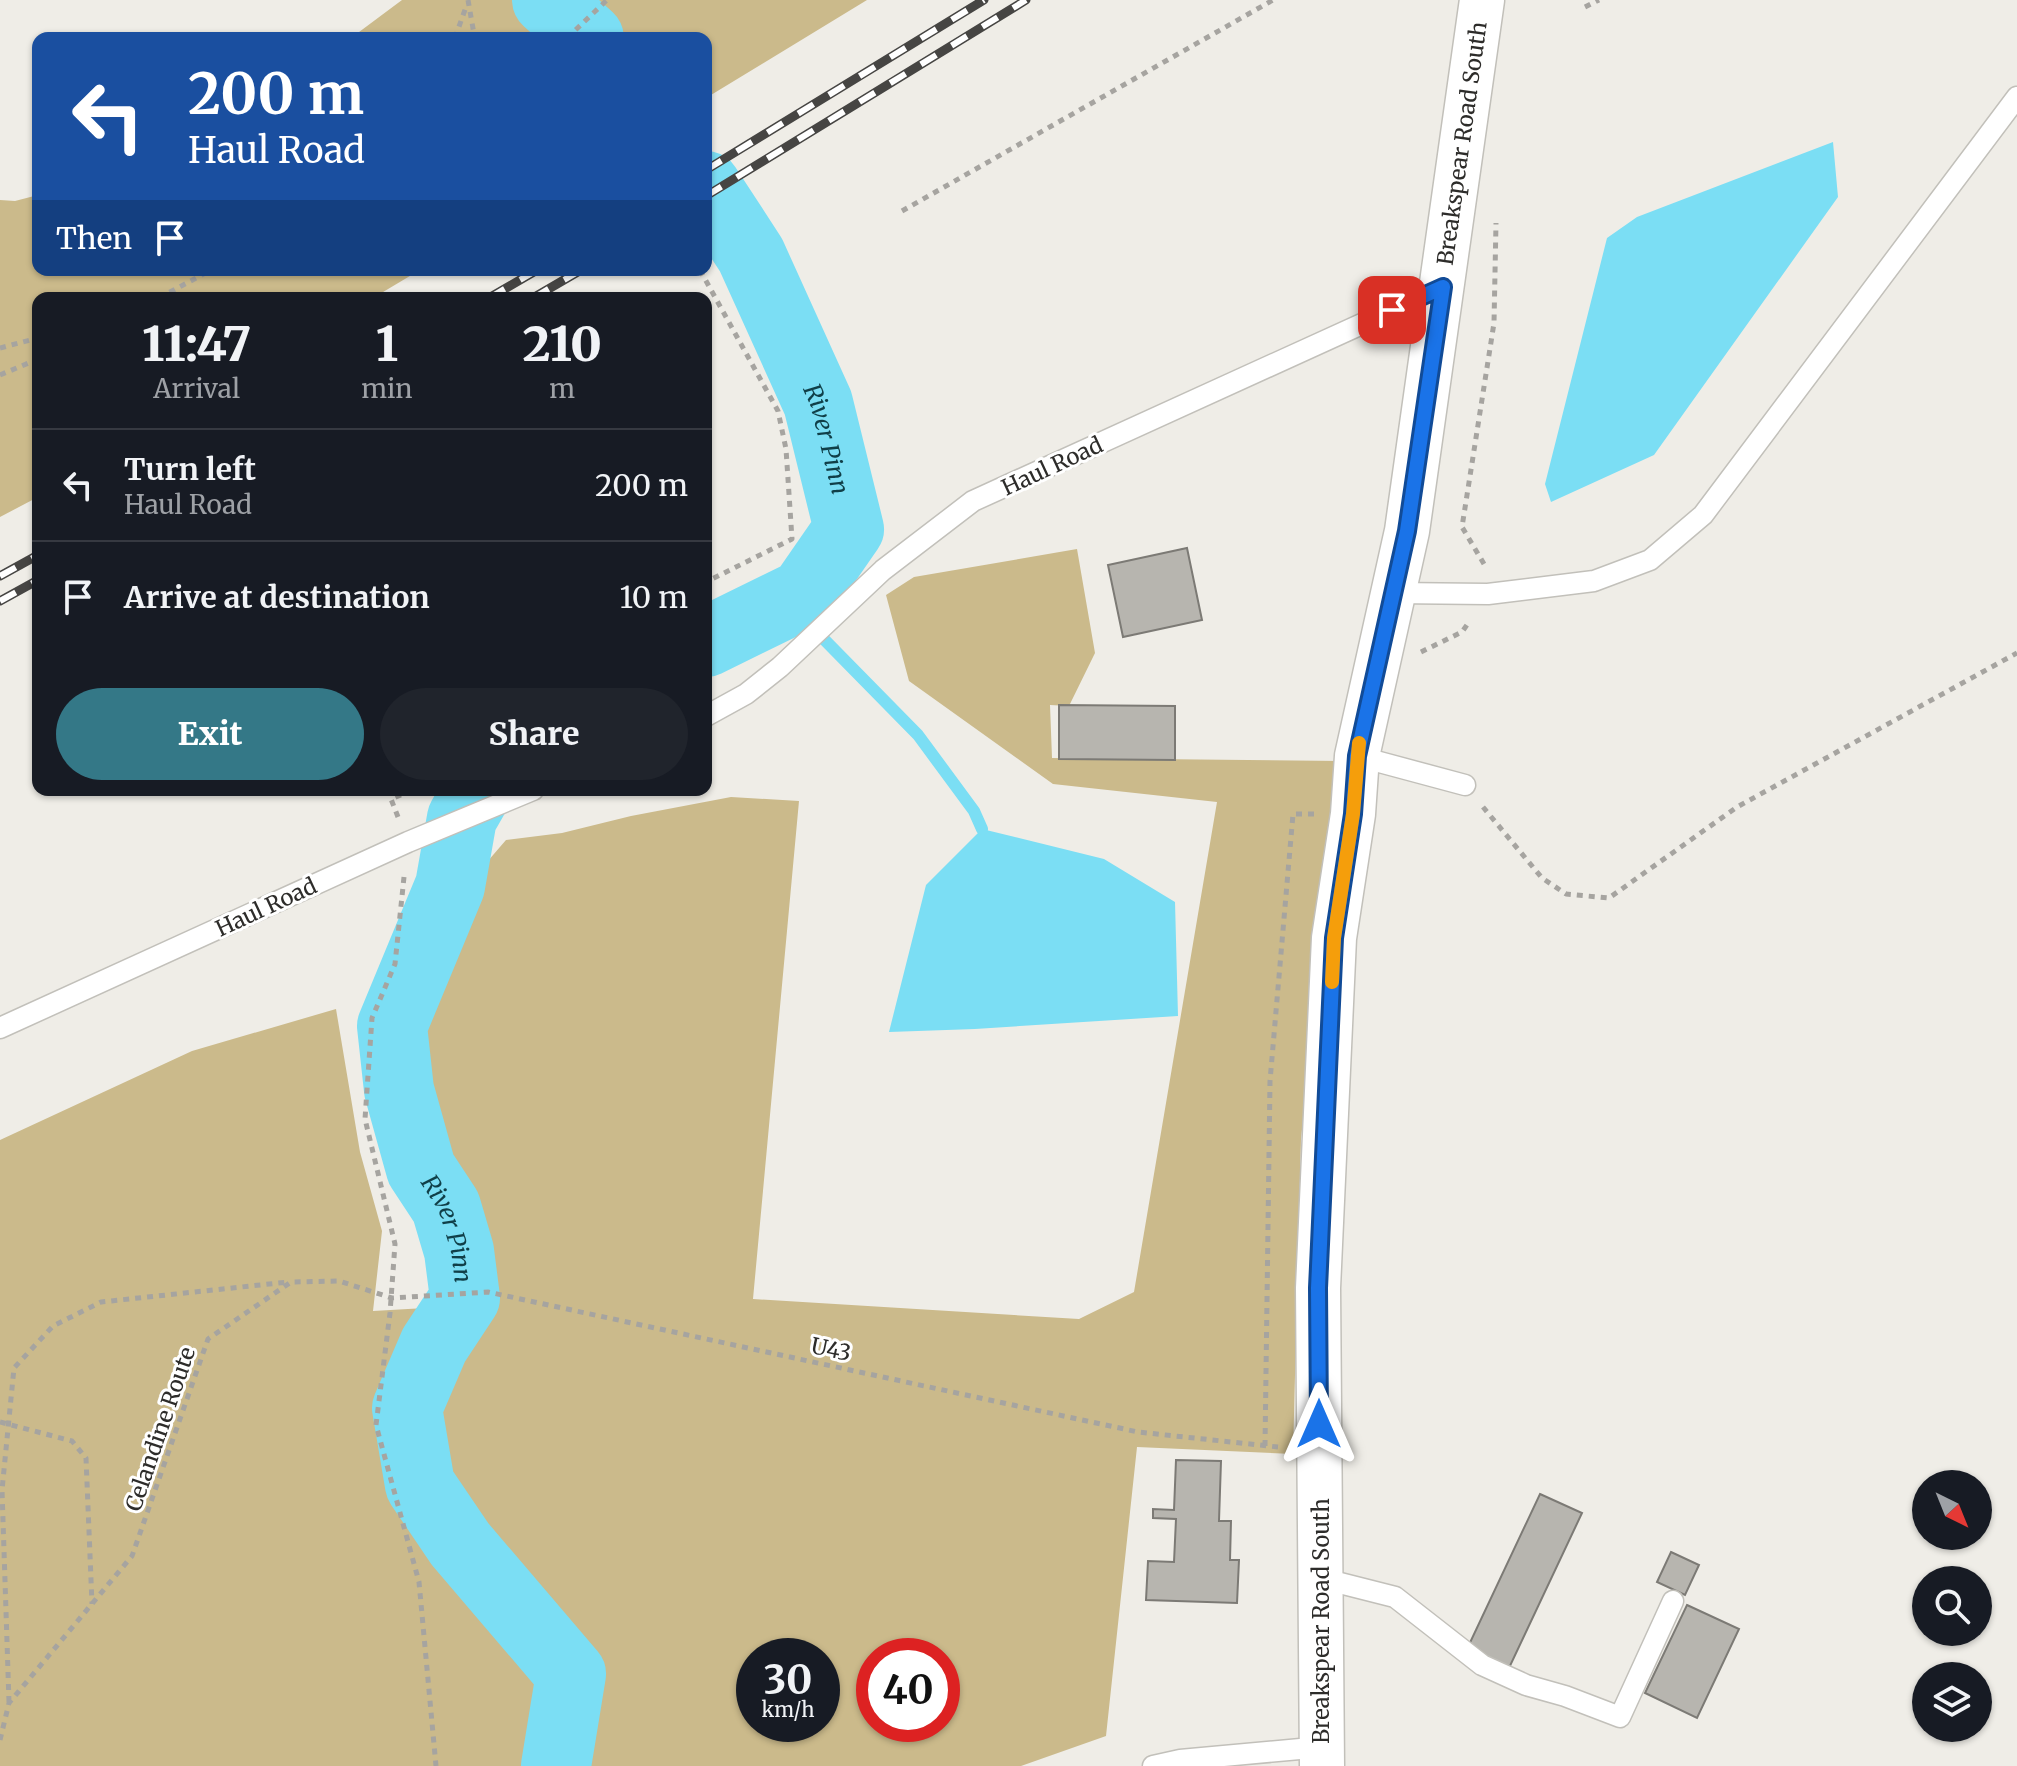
<!DOCTYPE html>
<html lang="en">
<head>
<meta charset="utf-8">
<style>
  body { margin:0; font-family:Merriweather,serif; background:#20242c; color:#f1f3f6; height:100vh; display:flex; flex-direction:column; font-size:30px; white-space:nowrap }
  * { box-sizing:border-box; margin:0 }
  p { font-size:26px; color:#9ea1a6 }
  .icon { flex:none; width:44px; height:44px; fill:none; stroke:currentColor; stroke-width:2; stroke-linecap:round; stroke-linejoin:round }
  .map { position:relative; flex:1; overflow:hidden }
  .panel { position:absolute; left:32px; top:292px; width:680px; height:504px; display:flex; flex-direction:column; background:#171b24; border-radius:16px; box-shadow:0 2px 6px #0004 }
  .panel>* { flex:none }
  .top-card { position:absolute; left:32px; top:32px; width:680px; height:244px; border-radius:16px; box-shadow:0 2px 6px #0004; background:#1a4fa0; color:#fff; overflow:hidden }
  .needle { width:52px; rotate:137deg }
  .tools { position:absolute; left:1912px; top:1470px; display:grid; gap:16px }
  .tools a { display:grid; place-items:center; width:80px; height:80px; border-radius:50%; background:#171b24; box-shadow:0 2px 6px #0004; font-size:40px }
  .speed { position:absolute; left:736px; top:1638px; display:flex; gap:16px; font-size:40px; font-weight:700; text-align:center }
  .speed>* { display:grid; place-content:center; width:104px; height:104px; border-radius:50%; background:#171b24; box-shadow:0 2px 6px #0004; line-height:1 }
  .speed small { font-size:20px; font-weight:400 }
  .speed .limit { border:12px solid #d22; background:#fff; color:#111 }
  .pin { position:absolute; display:grid; place-items:center; width:68px; height:68px; color:#fff; margin:-34px; border-radius:16px; box-shadow:0 4px 12px #0006 }
  .me { position:absolute; width:88px; margin:-44px; rotate:0deg; stroke-linejoin:round; filter:drop-shadow(0 0 6px #0008) }
  .turn { display:flex; align-items:center; gap:28px; height:168px; padding:0 24px; font-size:36px }
  .turn .icon { width:104px; height:104px; stroke-width:2.5 }
  .turn b { display:block; font-size:56px; line-height:68px }
  .then { display:flex; align-items:center; height:76px; padding:0 24px; background:#0003; gap:16px; font-size:30px }
  .eta { display:flex; justify-content:space-evenly; align-items:center; height:136px; text-align:center }
  .eta b { font-size:48px; font-weight:800; line-height:56px }
  .action { display:flex; gap:16px; margin-top:auto; padding:16px 24px }
  .action a { flex:1; height:92px; border-radius:48px; background:#347887; color:#fff; font-size:32px; font-weight:800; line-height:92px; text-align:center }
  .action a+a { background:#20242c; color:#f1f3f6 }
  ul { padding:0; list-style:none }
  li { display:flex; align-items:center; gap:24px; height:112px; padding:0 24px; border-top:2px solid #363941 }
  li div { flex:1 }
  li b { display:block; font-size:30px }
  li em { font-style:normal }
  .map>svg:first-child { display:block }
  .green { fill:#cbba8b; fill-rule:evenodd }
  .water { fill:#7bdef4 }
  .lines { fill:none; stroke-linecap:round; stroke-linejoin:round }
  .stream { stroke:#7bdef4; stroke-width:12 }
  .river { stroke:#7bdef4; stroke-width:70 }
  .building { fill:#b7b5af; stroke:#7c7a75; stroke-width:2 }
  .service-casing { stroke:#c2c0ba; stroke-width:23 }
  .tertiary-casing { stroke:#c2c0ba; stroke-width:47 }
  .path { stroke:#a6a4a0; stroke-width:5; stroke-dasharray:6 6; stroke-linecap:butt }
  .service { stroke:#fff; stroke-width:20 }
  .tertiary { stroke:#fff; stroke-width:44 }
  .rail-casing { stroke:#464543; stroke-width:9 }
  .rail { stroke:#fff; stroke-width:6; stroke-dasharray:18; stroke-linecap:butt }
  .route-casing { stroke:#114b97; stroke-width:20 }
  .route { stroke:#1a73e8; stroke-width:14 }
  .slow { stroke:#f59e0b; stroke-width:14 }
  .labels { text-anchor:middle; stroke-width:6; stroke-linejoin:round; paint-order:stroke }
  .street-label { font-size:22px; fill:#2d2c2a; stroke:#fff }
  .water-label { font-size:24px; font-style:italic; fill:#103f48; stroke:#fff }
</style>
</head>
<body>
<div class="map">
<svg width="2017" height="1766" viewBox="0 0 2017 1766">
  <rect width="100%" height="100%" fill="#efede7"/>
  <path class="green" d="M402,0H867L706,98V38H351Z
    M38,195V270H420L373,298H38V497L0,517V200L15,201Z
    M1077,549L1095,653L1069,706L1050,705L1052,758L1341,761L1301,1139L1293,1454L1137,1447L1106,1736L1021,1766H0V1140L192,1051L336,1009L360,1152L382,1231L373,1311L478,1305L480,1261L451,1194L431,1161L410,1086L405,1029L438,941L462,891L506,840L562,833L631,816L731,797L799,801L753,1299L1079,1319L1134,1292L1217,802L1053,784L909,681L886,595L914,577ZM754,1656H822V1724H754ZM874,1656H942V1724H874Z"/>
  <path class="water" d="M1833,142L1838,197L1654,455L1551,502L1545,484L1607,238L1637,217Z
    M982,829L1104,859L1175,902L1178,1016L975,1029L889,1032L926,885Z"/>
  <g class="lines">
    <path class="stream" d="M804,594L807,622L918,735L974,811L982,829"/>
    <g class="river">
      <path d="M547,0L589,38"/>
      <path id="s1" d="M706,186L751,255L818,403L849,529L804,594L706,642"/>
      <path id="s2" d="M478,790L462,818L450,886L392,1026L399,1090L421,1169L446,1207L459,1251L465,1298L434,1345L407,1408L420,1485L460,1544L571,1674L556,1766"/>
    </g>
  </g>
  <path class="building" d="M1187,548L1202,620L1123,637L1108,565Z
    M1059,705L1175,706V760L1059,759Z
    M1176,1460L1221,1461L1219,1521H1231L1230,1560H1239L1237,1603L1146,1600L1148,1561L1174,1562L1176,1519L1153,1518V1509L1174,1510Z
    M1540,1494L1582,1513L1509,1668L1467,1649Z
    M1671,1552L1699,1565L1685,1595L1657,1582Z
    M1687,1605L1739,1629L1697,1718L1645,1693Z"/>
  <g class="lines">
    <defs>
      <path id="service" d="M1393,593L1488,594L1594,581L1650,560L1703,515L2017,97
        M706,716L746,694L780,667L883,570L973,501L1443,287
        M1357,756L1465,785
        M0,1028L408,842L533,790
        M1320,1578L1395,1597L1482,1665L1526,1685L1565,1696L1620,1717L1673,1601
        M1153,1766L1180,1760L1322,1747"/>
      <g id="tertiary">
        <path id="s3" d="M1322,1766L1318,1288L1334,938L1353,814L1357,756L1407,531L1482,0"/>
      </g>
    </defs>
    <use href="#service" class="service-casing"/>
    <use href="#tertiary" class="tertiary-casing"/>
    <path class="path" d="M468,0L474,34L478,38
      M1585,7L1599,0
      M455,38L467,4
      M567,38L607,0
      M902,211L1273,0
      M700,270L778,411L786,449L792,539L706,582
      M159,298L211,270
      M0,348L38,338
      M0,375L38,359
      M1484,564L1462,527L1494,323L1496,223
      M1421,652L1462,632L1469,622
      M1483,807L1542,878L1566,894L1609,898L1737,807L2017,653
      M398,817L391,799L413,790
      M404,877L395,964L372,1018L365,1119L395,1244L390,1313L376,1425L419,1582L436,1766
      M0,1422L72,1441L86,1458L92,1604
      M1265,1446L1270,1081L1293,814H1314
      M9,1702L2,1490L14,1368L53,1326L101,1302L288,1282
      M0,1740L9,1703L132,1556L208,1339L291,1282L339,1281L392,1298L488,1292L1138,1432L1278,1447"/>
    <use href="#service" class="service"/>
    <use href="#tertiary" class="tertiary"/>
    <defs>
      <path id="rail" d="M706,170L984,0
        M706,196L1026,0
        M489,298L537,270
        M533,298L581,270
        M0,576L38,555
        M0,601L38,580"/>
    </defs>
    <use href="#rail" class="rail-casing"/>
    <use href="#rail" class="rail"/>
  </g>
  <g class="lines">
    <defs>
      <path id="route" d="M1319,1424L1318,1288L1334,938L1353,814L1357,756L1407,531L1443,287L1392,310"/>
    </defs>
    <use href="#route" class="route-casing"/>
    <use href="#route" class="route"/>
    <path class="slow" d="M1332,982L1334,938L1353,814L1359,743"/>
  </g>
  <g class="labels">
    <g class="street-label">
      <text dy="8" stroke="none"><textPath href="#s3" startOffset="1634">Breakspear Road South</textPath></text>
      <text transform="translate(1052 466) rotate(-25)" y="8">Haul Road</text>
      <text transform="translate(266 907) rotate(-25)" y="8">Haul Road</text>
      <text transform="translate(831 1349) rotate(12)" y="8">U43</text>
      <text transform="translate(160 1429) rotate(-71)" y="8">Celandine Route</text>
      <text transform="translate(1321 1621) rotate(-90)" y="8">Breakspear Road South</text>
    </g>
    <g class="water-label">
      <text dy="8" stroke="none"><textPath href="#s1" startOffset="282">River Pinn</textPath></text>
      <text dy="8" stroke="none"><textPath href="#s2" startOffset="466">River Pinn</textPath></text>
    </g>
  </g>
</svg>
<div class="tools">
<a><svg class="needle" viewBox="-14 -14 28 28"><path d="M0-13l5 13h-10z" fill="#e53935"/><path d="M0 13l5-13h-10z" fill="#9ea1a6"/></svg></a>
<a><svg class="icon" aria-label="search" viewBox="0 0 24 24"><circle cx="10" cy="10" r="6"/><path d="M15 15l6 6"/></svg></a>
<a><svg class="icon" aria-label="layers" viewBox="0 0 24 24"><path d="M12 4l9 5-9 5-9-5zM3 14l9 5 9-5"/></svg></a>
</div>
<div class="speed"><div>30<small>km/h</small></div><div class="limit">40</div></div>
<div class="pin" style="left:1392px;top:310px;background:#d93025"><svg class="icon" aria-label="arrive" viewBox="0 0 24 24"><path d="M6 21V4h12l-3 4 3 4H6"/></svg></div>
<svg class="me" style="left:1319px;top:1424px" viewBox="-20 -20 40 40"><path d="M0-17L14 15 0 8-14 15z" fill="#1a73e8" stroke="#fff" stroke-width="4"/></svg>
<div class="top-card">
<div class="turn"><svg class="icon" aria-label="left" viewBox="0 0 24 24"><path d="M17 20v-9H6M10 6l-5 5 5 5"/></svg><div><b>200 m</b>Haul Road</div></div>
<div class="then">Then<svg class="icon" aria-label="arrive" viewBox="0 0 24 24"><path d="M6 21V4h12l-3 4 3 4H6"/></svg></div>
</div>
<section class="panel">
<div class="eta">
<div><b>11:47</b><p>Arrival</p></div>
<div><b>1</b><p>min</p></div>
<div><b>210</b><p>m</p></div>
</div>
<ul>
<li><svg class="icon" aria-label="left" viewBox="0 0 24 24"><path d="M17 20v-9H6M10 6l-5 5 5 5"/></svg><div><b>Turn left</b><p>Haul Road</p></div><em>200 m</em></li>
<li><svg class="icon" aria-label="arrive" viewBox="0 0 24 24"><path d="M6 21V4h12l-3 4 3 4H6"/></svg><div><b>Arrive at destination</b></div><em>10 m</em></li>
</ul>
<div class="action"><a>Exit</a><a>Share</a></div>
</section>
</div>
</body>
</html>
